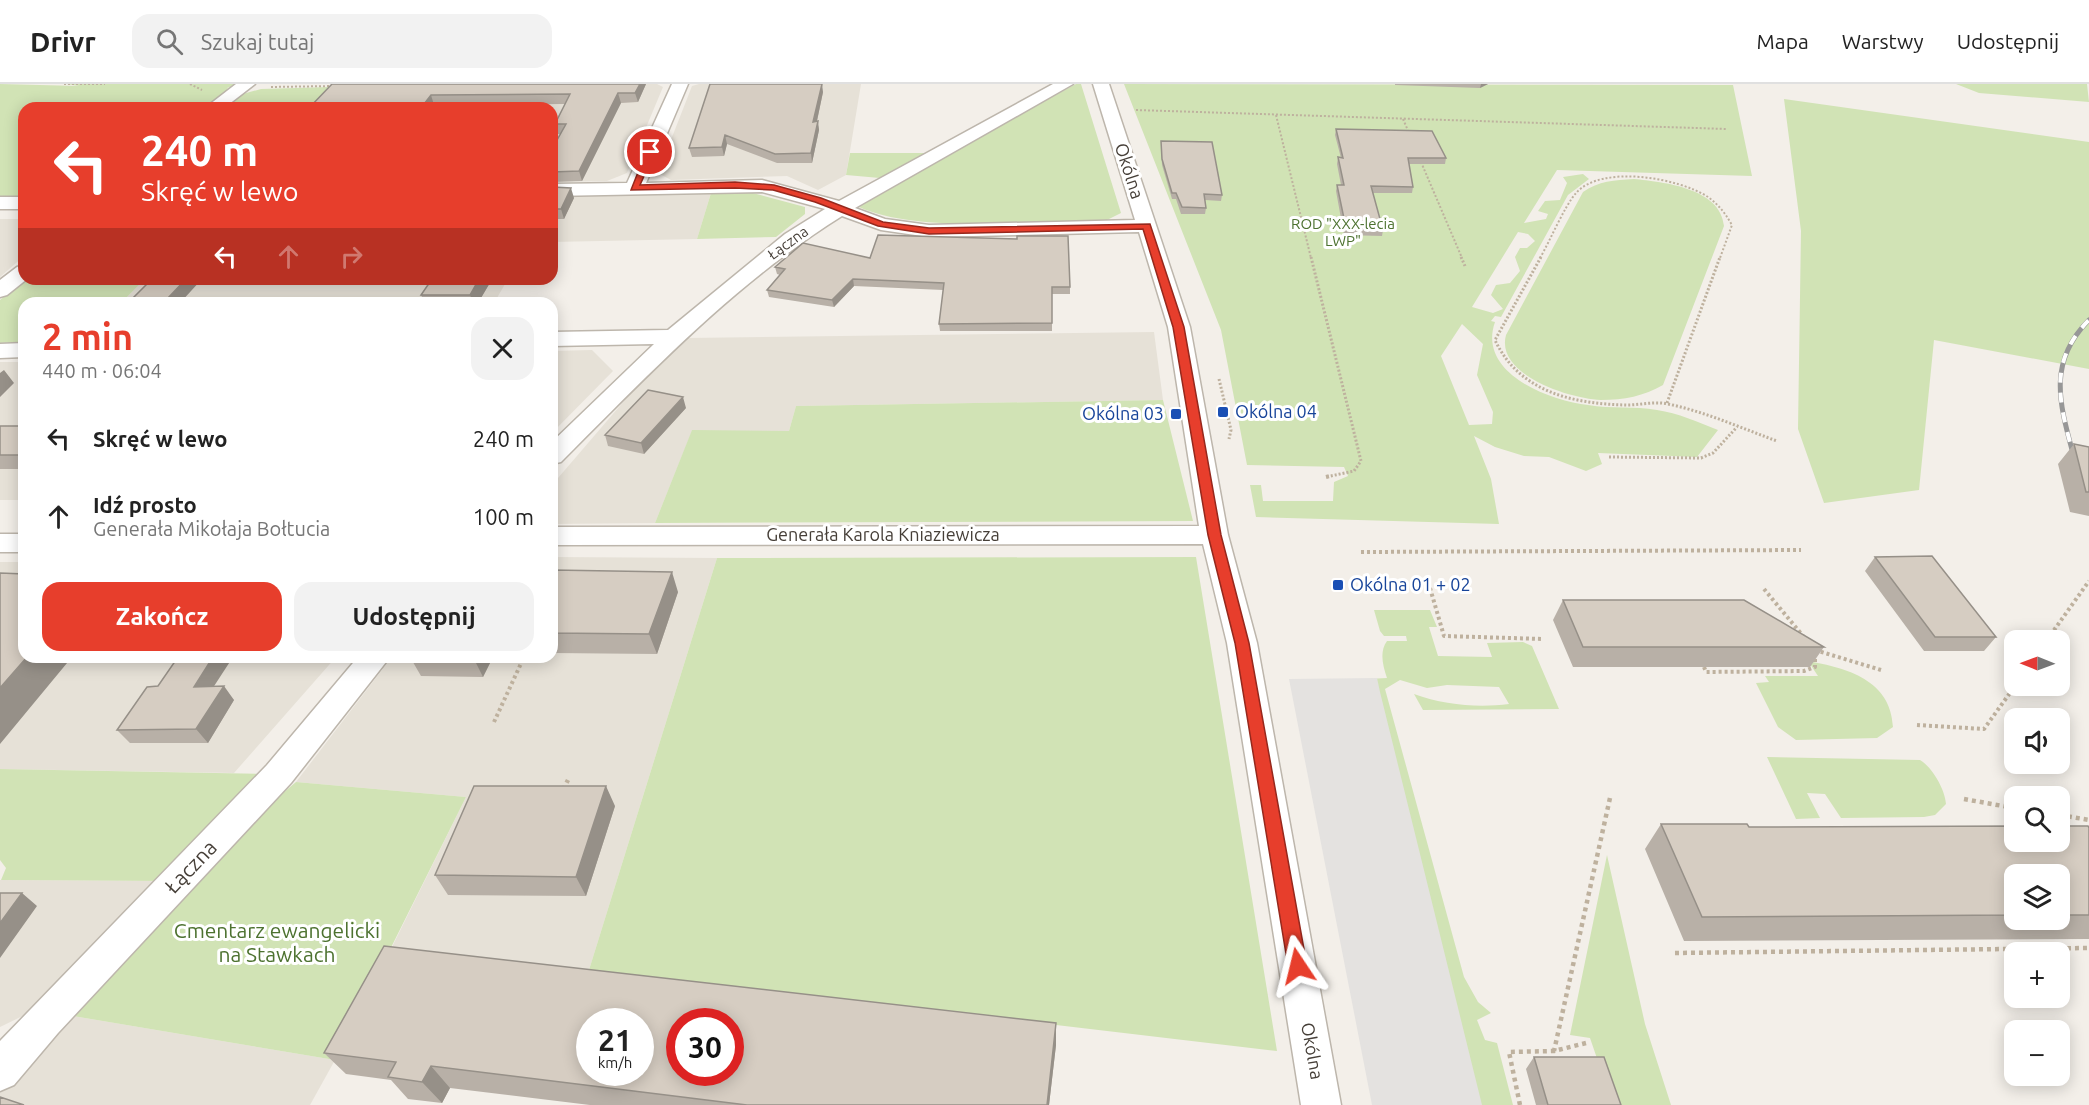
<!DOCTYPE html>
<html lang="pl">
<head>
<meta charset="utf-8">
<style>
  body { margin:0; font-family:Ubuntu,sans-serif; background:#f2f2f2; color:#222; height:100vh; display:flex; flex-direction:column; font-size:22px; white-space:nowrap }
  * { box-sizing:border-box; margin:0 }
  p { font-size:20px; color:#767676 }
  .icon { flex:none; width:33px; height:33px; fill:none; stroke:currentColor; stroke-width:2; stroke-linecap:round; stroke-linejoin:round }
  .map { position:relative; flex:1; overflow:hidden }
  .panel { position:absolute; left:18px; top:213px; width:540px; height:366px; display:flex; flex-direction:column; background:#fff; border-radius:18px; box-shadow:0 3px 15px #0003 }
  .panel>* { flex:none }
  .hud { position:absolute; left:18px; top:18px; width:540px; height:183px; border-radius:18px; box-shadow:0 3px 15px #0003; background:#e73e2c; color:#fff; overflow:hidden }
  .needle { width:39px; rotate:271deg }
  .fabs { position:absolute; left:2004px; top:546px; display:grid; gap:12px }
  .fabs a { display:grid; place-items:center; width:66px; height:66px; border-radius:12px; background:#fff; box-shadow:0 3px 15px #0003; font-size:30px }
  .speed { position:absolute; left:576px; top:924px; display:flex; gap:12px; font-size:30px; font-weight:700; text-align:center }
  .speed>* { display:grid; place-content:center; width:78px; height:78px; border-radius:50%; background:#fff; box-shadow:0 3px 15px #0003; line-height:1 }
  .speed small { font-size:15px; font-weight:400 }
  .speed .limit { border:9px solid #d22; background:#fff; color:#111 }
  .pin { position:absolute; display:grid; place-items:center; width:51px; height:51px; color:#fff; margin:-26px; border:3px solid #fff; border-radius:50%; box-shadow:0 2px 6px #0007 }
  .me { position:absolute; width:66px; margin:-33px; rotate:350deg; stroke-linejoin:round; filter:drop-shadow(0 0 4px #0008) }
  .turn { display:flex; align-items:center; gap:21px; height:126px; padding:0 24px; font-size:27px }
  .turn .icon { width:78px; height:78px; stroke-width:2.5 }
  .turn b { display:block; font-size:42px; line-height:51px }
  .lanes { display:flex; align-items:center; height:57px; padding:0 24px; background:#0003; justify-content:center; gap:30px; direction:ltr }
  .lanes .off { opacity:.35 }
  .round { display:grid; place-items:center; flex:none; width:63px; height:63px; border-radius:18px; background:#f2f2f2 }
  .overview { display:flex; align-items:center; justify-content:space-between; height:102px; padding:0 24px }
  h1 { font-size:36px; font-weight:700; line-height:45px; color:#e73e2c }
  .action { display:flex; gap:12px; margin-top:auto; padding:12px 24px }
  .action a { flex:1; height:69px; border-radius:18px; background:#e73e2c; color:#fff; font-size:24px; font-weight:700; line-height:69px; text-align:center }
  .action a+a { background:#f2f2f2; color:#222 }
  ul { padding:0; list-style:none }
  li { display:flex; align-items:center; gap:18px; height:78px; padding:0 24px }
  li div { flex:1 }
  li b { display:block; font-size:22px }
  li em { font-style:normal }
  header { display:flex; align-items:center; gap:36px; box-sizing:border-box; height:84px; padding:0 30px; background:#fff; border-bottom:2px solid #e0e0e0 }
  header strong { font-size:28px }
  nav { display:flex; gap:33px; margin-inline-start:auto; font-size:21px }
  .search { width:420px; height:54px; background:#f2f2f2; display:flex; align-items:center; gap:15px; box-sizing:border-box; padding:0 21px; border-radius:18px; color:#767676; font-size:22px }
  .map>svg:first-child { display:block }
  .residential { fill:#e6e1d7 }
  .green { fill:#d1e3b5; fill-rule:evenodd }
  .parking { fill:#e4e2e0 }
  .lines { fill:none; stroke-linecap:round; stroke-linejoin:round }
  .street-casing { stroke:#bdb6ac; stroke-width:3 }
  .path-far3 { stroke:#beb19e; stroke-width:2; stroke-dasharray:2 2; stroke-linecap:butt }
  .path-far2 { stroke:#beb19e; stroke-width:3; stroke-dasharray:2 2; stroke-linecap:butt }
  .path-far1 { stroke:#beb19e; stroke-width:4; stroke-dasharray:3 3; stroke-linecap:butt }
  .path { stroke:#beb19e; stroke-width:4.5; stroke-dasharray:4 4; stroke-linecap:butt }
  .street { fill:#fff; fill-rule:evenodd }
  .rail-casing { stroke:#979797; stroke-width:5 }
  .rail { stroke:#fff; stroke-width:4; stroke-dasharray:10; stroke-linecap:butt }
  .wall { fill:#b8b0a7; fill-rule:evenodd }
  .shaded-wall { fill:#969088 }
  .building { fill:#d6cdc2; stroke:#969088; stroke-width:1.5; fill-rule:evenodd }
  .route { fill:#e73e2c; stroke:#96281d; stroke-width:1.5 }
  .transit-dot { fill:#1a4fb4; stroke:#fff; stroke-width:2 }
  .labels { text-anchor:middle; stroke-width:6; stroke-linejoin:round; paint-order:stroke }
  .far-park-label { font-size:15px; fill:#4d7230; stroke:#fff }
  .far-street-label { font-size:15px; fill:#463f38; stroke:#fff }
  .street-label { font-size:18px; fill:#463f38; stroke:#fff }
  .transit-label { font-size:18px; fill:#164399; stroke:#fff; text-anchor:start }
  .near-street-label { font-size:21px; fill:#463f38; stroke:#fff }
  .near-park-label { font-size:21px; fill:#4d7230; stroke:#fff }
</style>
</head>
<body>
<header>
<strong>Drivr</strong>
<div class="search"><svg class="icon" aria-label="search" viewBox="0 0 24 24"><circle cx="10" cy="10" r="6"/><path d="M15 15l6 6"/></svg>Szukaj tutaj</div>
<nav><a>Mapa</a><a>Warstwy</a><a>Udostępnij</a></nav>
</header>
<div class="map">
<svg width="2089" height="1021" viewBox="0 0 2089 1021">
  <rect width="100%" height="100%" fill="#f3efe9"/>
  <path class="residential" d="M546,0H657L663,3L627,89L607,97L552,98V24H311Z
    M699,0H861L846,91L818,106L787,92L671,96L658,89L692,2Z
    M711,109L697,155L552,158V113Z
    M0,135H24V172L0,193Z
    M145,195H508L494,219H121Z
    M1154,248L1163,316L796,322L789,347H692L655,439L552,440V401L643,295L687,254Z
    M592,266L613,287L552,349V267Z
    M0,278H24V416H0Z
    M552,473L717,474L589,886L392,863L466,713L296,698L392,573H552Z
    M0,478H24V573H336L234,689L0,685Z
    M0,796L166,797L39,924L0,943Z
    M67,931L335,976L310,1021H0V1008Z"/>
  <path class="green" d="M0,0L79,2L66,0H240L227,4L232,7L207,24H24V117L0,118Z
    M1076,0H1081L1121,129L1107,136C1041,137 917,150 859,123L892,100Z
    M1124,0L1733,1L1752,92L1557,86L1524,139L1546,135L1548,130L1538,127L1545,117L1560,116L1567,99L1563,93L1583,90L1589,95L1568,111L1501,233L1495,232L1491,237L1495,238C1477,289 1548,316 1588,321C1611,325 1634,322 1657,326C1678,329 1698,338 1718,346L1697,373L1598,369L1602,380L1586,387L1549,373L1524,372L1495,363L1474,352L1491,395L1499,440L1256,433L1250,401H1261L1263,417H1333L1334,398L1348,392L1344,383L1247,381L1221,246ZM1518,148L1528,150L1535,157L1527,164H1520L1515,173L1520,187L1510,199L1496,201L1491,211L1503,225L1493,229L1472,223ZM1462,240L1483,260L1477,291L1493,328L1492,340L1469,341L1441,272Z
    M1956,0H2087L2089,18L1979,9Z
    M330,3L311,24H225L239,11L261,5Z
    M1784,15L2089,58V285L1934,256L1919,406L1824,419L1798,345L1801,147Z
    M850,69H927L880,94L846,91Z
    M1634,95C1663,98 1721,104 1724,142L1663,301C1644,312 1624,316 1601,316C1570,315 1495,291 1506,251L1583,108C1599,97 1614,96 1634,95Z
    M749,108L805,123V130L776,153L697,155L711,109Z
    M25,195H145L121,219H24V258L0,259V216Z
    M1163,316L1193,437L655,439L692,346L789,347L796,322Z
    M1196,473L1277,967L589,886L717,474Z
    M1374,526H1430L1437,543H1429L1438,572L1492,573L1487,559L1523,558L1532,562L1559,625L1423,626L1414,610C1444,621 1478,624 1509,620L1499,603L1447,601L1427,604L1400,596L1385,605L1464,893L1478,918L1491,929L1477,936L1485,956L1497,959L1513,1021H1476L1367,595L1387,594C1383,582 1379,568 1387,557H1407L1406,552H1384L1380,547Z
    M1808,577C1847,584 1891,596 1893,643L1877,654L1796,656L1778,643L1756,599L1769,598L1765,592H1818Z
    M1767,673L1920,676C1932,683 1945,705 1946,720L1935,731L1924,733L1841,734L1825,710L1807,709L1820,734L1796,735Z
    M0,685L265,690L166,797L1,796L6,784L0,776Z
    M296,698L466,713L335,976L67,931L244,742Z
    M1607,771L1645,940L1671,1021H1613L1590,954L1570,951Z"/>
  <path class="parking" d="M1377,594L1380,608L1482,1021H1372L1289,595Z"/>
  <g class="lines">
    <defs>
      <path id="street" d="M236,0H255L224,24H205Z
        M672,0H688L646,99L762,96L839,117L1053,0H1073L855,124L885,135L929,141L1135,136L1093,0H1109L1190,243L1228,451L1257,559L1341,1021H1301L1227,559L1203,460L552,461V443L1199,442L1168,243L1139,148L929,153L881,146L842,132C736,198 649,290 561,378L552,380V358L654,260L552,262V248L668,246L785,150L825,125L762,108L552,112V100L627,99Z
        M0,113H24V125H0Z
        M24,181V195H27L7,211L0,213V196L17,183Z
        M24,259V273L0,274V260Z
        M0,450H24V468H0Z
        M358,573H390L291,699L58,949L14,1001L0,1007V957L267,681Z"/>
    </defs>
    <use href="#street" class="street-casing"/>
    <path class="path-far3" d="M64,0H105
      M190,0L202,6
      M271,3L333,2
      M1136,26L1727,45
      M1276,31L1311,174
      M1403,35L1409,49
      M1421,78L1462,174
      M1540,174C1550,157 1564,123 1576,109C1602,80 1679,94 1708,113C1719,121 1725,129 1732,141L1720,174"/>
    <path class="path-far2" d="M1311,173L1361,377L1354,387L1326,393
      M1461,173L1465,182
      M1541,173L1495,256C1519,308 1573,320 1627,321C1641,321 1654,317 1668,320C1706,328 1741,344 1777,357
      M1219,295L1231,346L1229,355
      M1667,319L1720,173
      M1609,373L1701,374L1713,369L1737,343"/>
    <path class="path-far1" d="M1326,393L1330,392
      M1361,468L1801,466
      M1430,504L1444,552L1543,555
      M1764,505L1803,552
      M2047,556L2089,497
      M1815,566L1881,586
      M1704,583L1706,588L1804,587L1815,583V573
      M494,638L524,573
      M1917,641L1984,645L2015,602"/>
    <path class="path" d="M563,706L568,696
      M1964,715L2014,724
      M2060,731L2089,736
      M1675,869L2089,864
      M1586,959L1554,967L1610,714
      M1520,1021L1509,968L1554,967"/>
    <use href="#street" class="street"/>
    <defs>
      <path id="rail" d="M2075,377C2061,324 2045,280 2089,236"/>
    </defs>
    <use href="#rail" class="rail-casing"/>
    <use href="#rail" class="rail"/>
  </g>
  <path class="wall" d="M332,0H646L638,18L621,19L582,97L552,98V65L561,50H558L555,40L565,20L434,21L432,24H309Z
    M1395,0H1488L1480,4L1395,1Z
    M823,8L817,37L819,46L812,79H777L727,60L724,72L692,73L689,64Z
    M1336,45L1446,74L1445,80H1409L1413,103L1412,109H1373L1383,146L1382,152L1344,151L1336,107L1337,101H1341L1337,80L1338,73L1341,74L1335,51Z
    M1161,57L1222,111L1221,117L1205,116L1206,124L1205,130H1181L1176,115H1172L1162,81Z
    M552,103L574,114L564,135H555L554,138H552Z
    M870,174L1070,203V210H1052V247H940L939,240L943,206L854,202L834,223L769,213L767,206L780,191L777,190L775,183Z
    M152,195L180,219H133L131,216Z
    M432,195H490L491,197L478,219H425L421,211Z
    M686,324L644,370L608,362L605,351Z
    M0,342H24V385H0Z
    M2074,360L2089,363V432L2070,428L2058,380Z
    M1875,473L1996,553L1984,567H1924L1865,487Z
    M552,486L678,508L657,570L552,569Z
    M1563,516L1824,563L1810,583H1573L1553,536Z
    M410,573H493L483,593L421,592Z
    M214,602L234,616L208,659H130L117,646Z
    M615,722L586,812L448,811L435,791Z
    M1661,740L1749,743L2089,744V855L1684,857L1645,765ZM2014,790H2060V836H2014Z
    M1056,939V961L1049,1021H590L450,1004L442,1019L408,1015L391,996L346,990L324,969Z
    M1534,973L1621,1021H1536L1526,985Z"/>
  <path class="shaded-wall" d="M640,0H646L638,18L635,9Z
    M822,0L823,8L815,46L813,38Z
    M1481,0H1488L1480,4Z
    M618,9L621,19L582,97L579,87Z
    M431,11L434,21L432,24H421Z
    M818,37L819,46L812,79L811,69Z
    M725,51L727,60L724,72L722,63Z
    M571,104L574,114L564,135L561,125Z
    M552,125L555,135L554,138L552,133Z
    M186,195H202L180,219H169L167,215Z
    M479,195H490L491,197L478,219H473L470,211Z
    M853,195L854,202L834,223L832,216Z
    M4,286L14,299L0,313V289Z
    M683,313L686,324L644,370L641,359Z
    M672,488L678,508L657,570L649,550Z
    M27,573H72L0,660V604Z
    M213,573H233L205,616L194,603Z
    M473,573H493L483,593Z
    M224,602L234,616L208,659L196,645Z
    M606,702L615,722L586,812L576,793Z
    M22,809L37,822L0,874V839Z
    M1056,939V961L1049,1021H1047Z
    M431,982L450,1004L442,1019L422,998Z"/>
  <path class="building" d="M332,0H640L635,9H618L579,87L552,88V65L566,40H555L570,10L431,11L421,24H309Z
    M710,0H822L813,38L818,37L811,69L775,70L725,51L722,63L689,64Z
    M1336,45L1432,47L1446,74H1408L1413,103L1371,102L1383,146L1346,144L1337,101H1344L1338,73L1343,74Z
    M1161,57L1212,58L1222,111L1204,110L1206,124L1182,123L1176,109H1172L1162,75Z
    M552,103L571,104L561,125H552Z
    M878,151L1017,155V152H1068L1070,203H1052V239L939,240L944,199L853,195L832,216L767,206L785,185L775,183L803,159L870,174Z
    M152,195H186L167,215L131,216Z
    M432,195H479L470,211H421Z
    M648,306L683,313L641,359L605,351Z
    M0,342H24V371H0Z
    M2074,360L2089,363V408H2086Z
    M1932,472L1996,553H1935L1875,473Z
    M552,486L672,488L649,550L552,549Z
    M0,489L24,490V573H27L0,604Z
    M1563,516H1744L1824,563H1583Z
    M178,573H213L194,603L224,602L196,645L117,646L147,603L158,602Z
    M474,702H606L576,793L435,791Z
    M1661,740H1747L1749,743L2014,742V758H2060V742H2088L2089,744V831H2060V790H2014V831L1702,833Z
    M0,809H22L0,839Z
    M384,862L1056,939L1047,1021H747L431,982L422,998L388,993L396,978L324,969ZM590,938H640V988H590ZM680,938H730V988H680Z
    M1534,973H1604L1621,1021H1548Z
    M0,1013L24,1021H0Z"/>
  <path class="route" d="M650,65L655,68L640,101L735,98L774,101L821,114L883,138L929,144L1150,140L1184,243L1221,451L1249,559L1307,882L1304,888L1298,891L1291,888L1288,882L1235,559L1208,451L1173,243L1143,145L929,150L878,142L815,118L773,106L735,104L631,106L646,68Z"/>
  <g class="transit-dot">
    <rect x="1217" y="322" width="12" height="12" rx="3"/>
    <rect x="1170" y="324" width="12" height="12" rx="3"/>
    <rect x="1332" y="495" width="12" height="12" rx="3"/>
  </g>
  <g class="labels">
    <g class="far-park-label">
      <text x="1343" y="145">ROD "XXX-lecia<tspan x="1343" dy="17">LWP"</tspan></text>
    </g>
    <g class="far-street-label">
      <text transform="translate(788 159) rotate(-36)" y="5">Łączna</text>
    </g>
    <g class="street-label">
      <text transform="translate(1129 87) rotate(72)" y="6">Okólna</text>
      <text x="883" y="457">Generała Karola Kniaziewicza</text>
      <text transform="translate(1312 967) rotate(80)" y="6">Okólna</text>
    </g>
    <g class="transit-label">
      <text x="1235" y="334">Okólna 04</text>
      <text x="1164" y="336" text-anchor="end">Okólna 03</text>
      <text x="1350" y="507">Okólna 01 + 02</text>
    </g>
    <g class="near-street-label">
      <text transform="translate(191 783) rotate(-46)" y="7">Łączna</text>
    </g>
    <g class="near-park-label">
      <text x="277" y="854">Cmentarz ewangelicki<tspan x="277" dy="24">na Stawkach</tspan></text>
    </g>
  </g>
</svg>
<div class="fabs">
<a><svg class="needle" viewBox="-14 -14 28 28"><path d="M0-13l5 13h-10z" fill="#e53935"/><path d="M0 13l5-13h-10z" fill="#767676"/></svg></a>
<a><svg class="icon" aria-label="sound" viewBox="0 0 24 24"><path d="M4 9h4l5-4v14l-5-4H4zM17 9q2 3 0 6"/></svg></a>
<a><svg class="icon" aria-label="search" viewBox="0 0 24 24"><circle cx="10" cy="10" r="6"/><path d="M15 15l6 6"/></svg></a>
<a><svg class="icon" aria-label="layers" viewBox="0 0 24 24"><path d="M12 4l9 5-9 5-9-5zM3 14l9 5 9-5"/></svg></a>
<a>+</a>
<a>−</a>
</div>
<div class="speed"><div>21<small>km/h</small></div><div class="limit">30</div></div>
<div class="pin" style="left:650px;top:68px;background:#d93025"><svg class="icon" aria-label="arrive" viewBox="0 0 24 24"><path d="M6 21V4h12l-3 4 3 4H6"/></svg></div>
<svg class="me" style="left:1298px;top:882px" viewBox="-20 -20 40 40"><path d="M0-17L14 15 0 8-14 15z" fill="#e73e2c" stroke="#fff" stroke-width="4"/></svg>
<div class="hud">
<div class="turn"><svg class="icon" aria-label="left" viewBox="0 0 24 24"><path d="M17 20v-9H6M10 6l-5 5 5 5"/></svg><div><b>240 m</b>Skręć w lewo</div></div>
<div class="lanes"><svg class="icon" aria-label="left" viewBox="0 0 24 24"><path d="M17 20v-9H6M10 6l-5 5 5 5"/></svg><svg class="icon off" aria-label="ahead" viewBox="0 0 24 24"><path d="M12 20V5M6 11l6-6 6 6"/></svg><svg class="icon off" aria-label="right" viewBox="0 0 24 24"><path d="M7 20v-9h11M14 6l5 5-5 5"/></svg></div>
</div>
<section class="panel">
<div class="overview"><div><h1>2 min</h1><p>440 m · 06:04</p></div><a class="round"><svg class="icon" aria-label="close" viewBox="0 0 24 24"><path d="M6 6l12 12M18 6L6 18"/></svg></a></div>
<ul>
<li><svg class="icon" aria-label="left" viewBox="0 0 24 24"><path d="M17 20v-9H6M10 6l-5 5 5 5"/></svg><div><b>Skręć w lewo</b></div><em>240 m</em></li>
<li><svg class="icon" aria-label="ahead" viewBox="0 0 24 24"><path d="M12 20V5M6 11l6-6 6 6"/></svg><div><b>Idź prosto</b><p>Generała Mikołaja Bołtucia</p></div><em>100 m</em></li>
</ul>
<div class="action"><a>Zakończ</a><a>Udostępnij</a></div>
</section>
</div>
</body>
</html>
